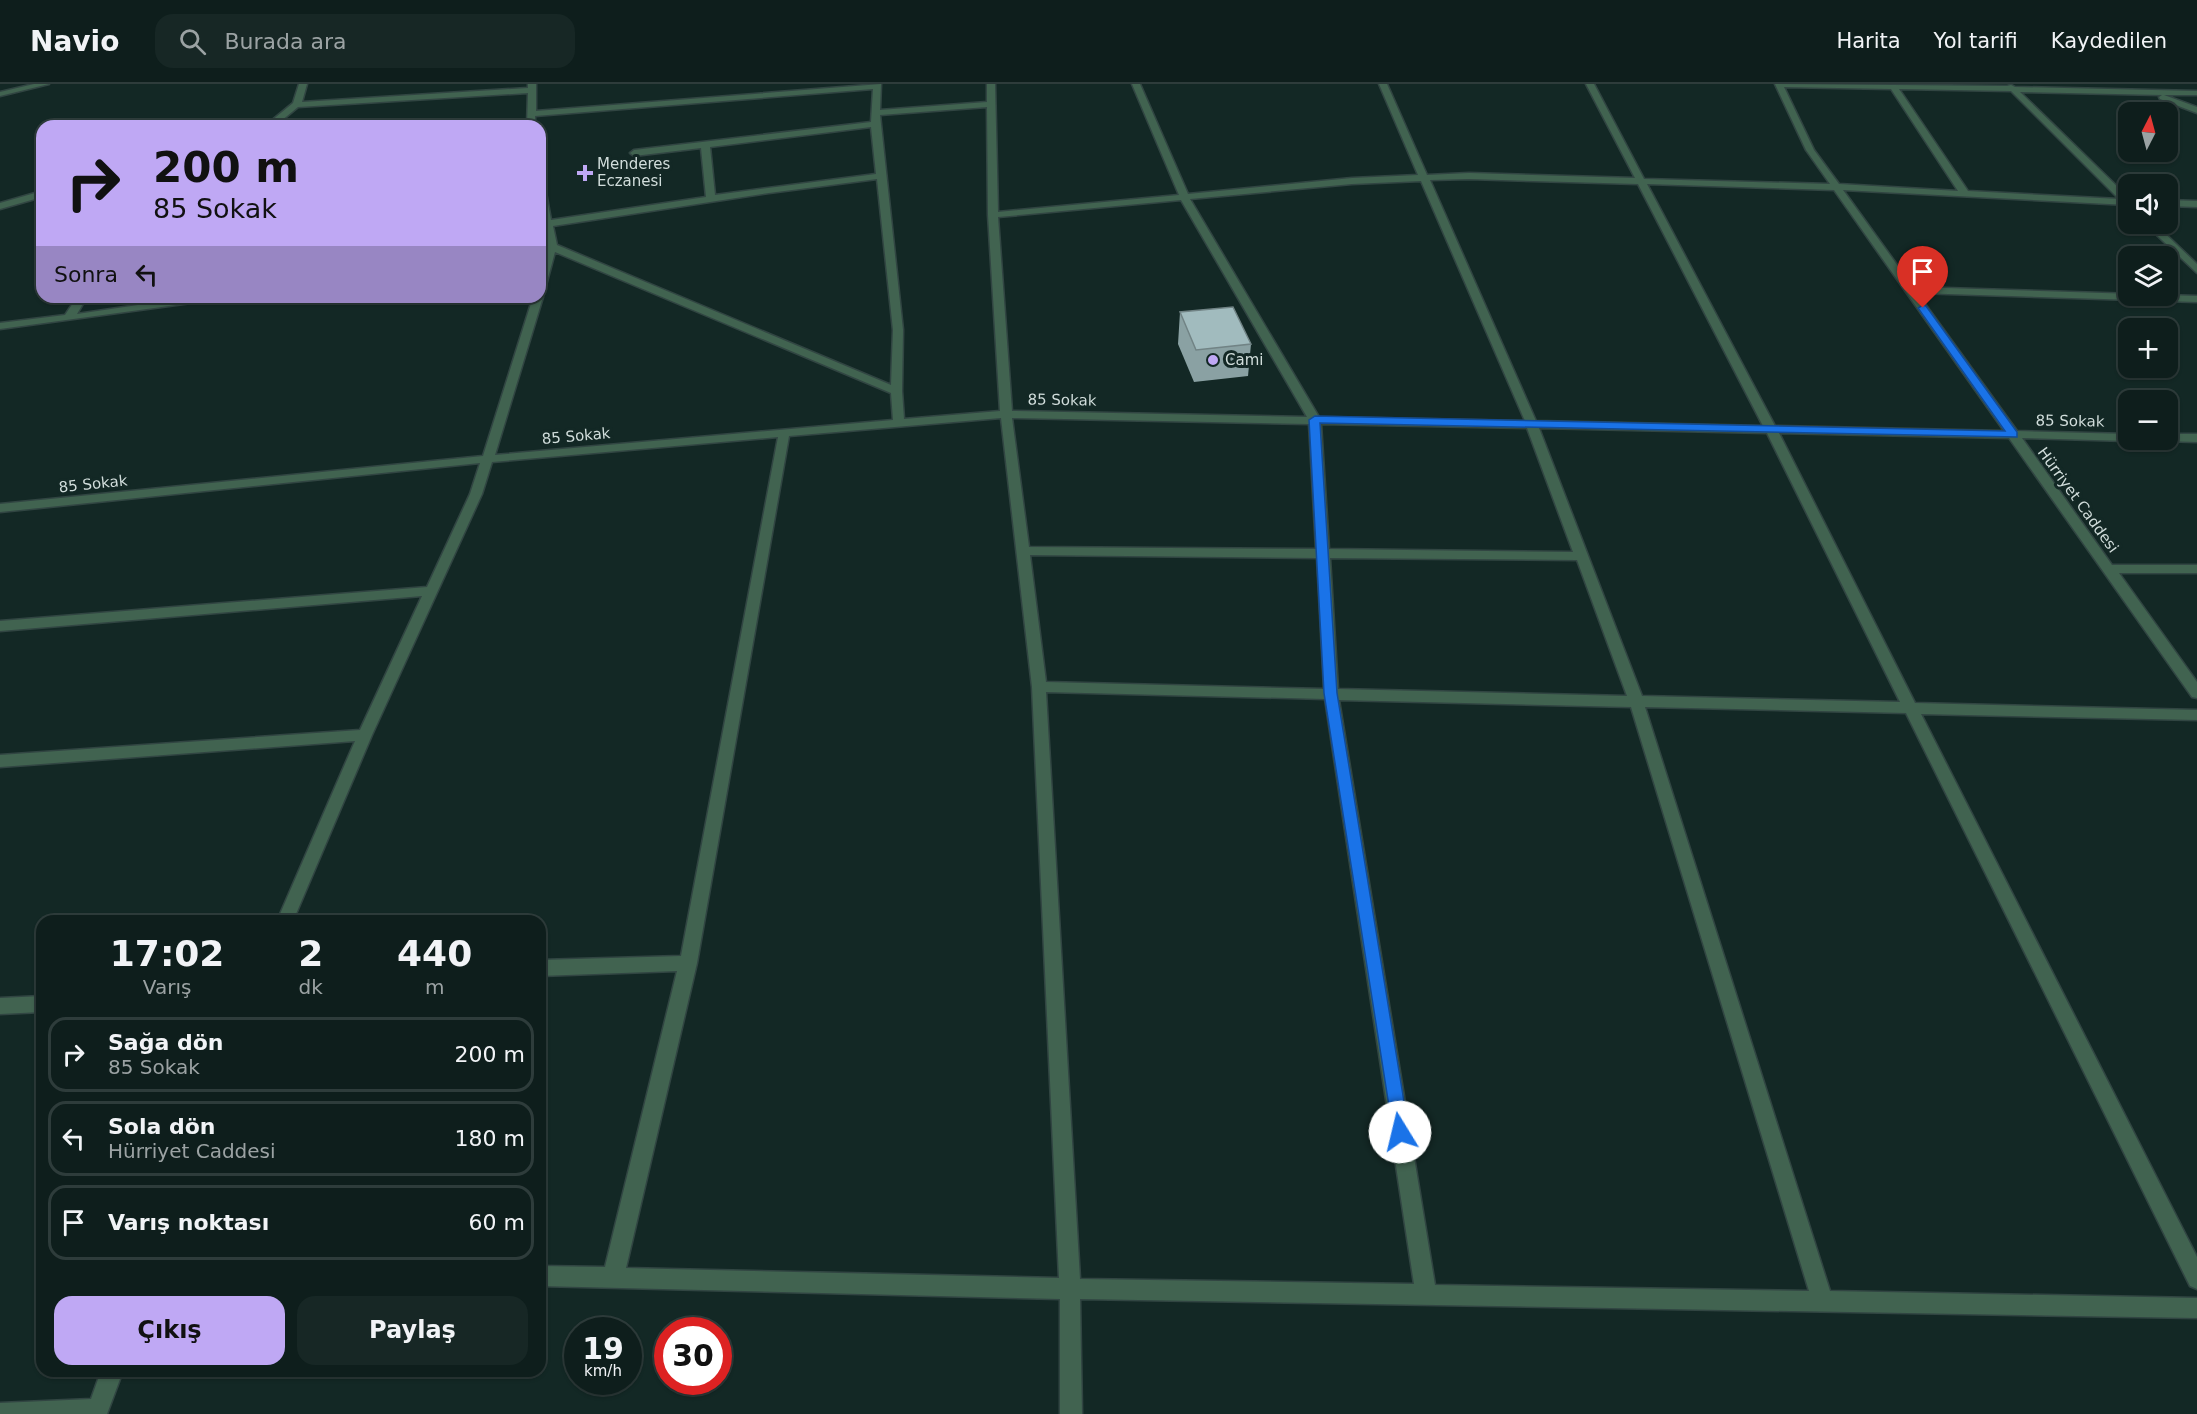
<!DOCTYPE html>
<html lang="tr">
<head>
<meta charset="utf-8">
<style>
  body { margin:0; font-family:"DejaVu Sans",sans-serif; background:#172725; color:#f1f3f6; height:100vh; display:flex; flex-direction:column; font-size:22px; white-space:nowrap }
  * { box-sizing:border-box; margin:0 }
  p { font-size:20px; color:#9ba2a3 }
  .icon { flex:none; width:33px; height:33px; fill:none; stroke:currentColor; stroke-width:2; stroke-linecap:round; stroke-linejoin:round }
  .map { position:relative; flex:1; overflow:hidden }
  .sheet { position:absolute; left:36px; top:831px; width:510px; height:462px; display:flex; flex-direction:column; background:#0e1e1c; border-radius:18px; box-shadow:0 2px 4px #0004,0 0 0 2px #2e3c3b }
  .sheet>* { flex:none }
  .guide { position:absolute; left:36px; top:36px; width:510px; height:183px; border-radius:18px; box-shadow:0 2px 4px #0004,0 0 0 2px #2e3c3b; background:#bfa8f4; color:#111; overflow:hidden }
  .needle { width:39px; rotate:6deg }
  .controls { position:absolute; left:2118px; top:18px; display:grid; gap:12px }
  .controls a { display:grid; place-items:center; width:60px; height:60px; border-radius:12px; background:#0e1e1c; box-shadow:0 2px 4px #0004,0 0 0 2px #2e3c3b; font-size:30px }
  .speed { position:absolute; left:564px; top:1233px; display:flex; gap:12px; font-size:30px; font-weight:700; text-align:center }
  .speed>* { display:grid; place-content:center; width:78px; height:78px; border-radius:50%; background:#0e1e1c; box-shadow:0 2px 4px #0004,0 0 0 2px #2e3c3b; line-height:1 }
  .speed small { font-size:15px; font-weight:400 }
  .speed .limit { border:9px solid #d22; background:#fff; color:#111 }
  .pin { position:absolute; display:grid; place-items:center; width:51px; height:51px; color:#fff; margin:-62px -26px; border-radius:50% 50% 50% 0; rotate:-45deg; box-shadow:0 0 6px #0007 }
  .pin .icon { rotate:45deg }
  .me { position:absolute; width:66px; margin:-33px; rotate:351deg; stroke-linejoin:round; filter:drop-shadow(0 0 4px #0008) }
  .turn { display:flex; align-items:center; gap:21px; height:126px; padding:0 18px; font-size:27px }
  .turn .icon { width:78px; height:78px; stroke-width:2.5 }
  .turn b { display:block; font-size:42px; line-height:51px }
  .then { display:flex; align-items:center; height:57px; padding:0 18px; background:#0003; gap:12px; font-size:22px }
  .eta { display:flex; justify-content:space-evenly; align-items:center; height:102px; text-align:center }
  .eta b { font-size:36px; font-weight:800; line-height:42px }
  .primary-button { display:flex; gap:12px; margin-top:auto; padding:12px 18px }
  .primary-button a { flex:1; height:69px; border-radius:18px; background:#bfa8f4; color:#111; font-size:24px; font-weight:800; line-height:69px; text-align:center }
  .primary-button a+a { background:#172725; color:#f1f3f6 }
  ul { padding:0; list-style:none }
  li { display:flex; align-items:center; gap:18px; height:75px; margin:0 12px 9px; padding:0 6px; border:3px solid #2e3c3b; border-radius:18px }
  li div { flex:1 }
  li b { display:block; font-size:22px }
  li em { font-style:normal }
  header { display:flex; align-items:center; gap:36px; box-sizing:border-box; height:84px; padding:0 30px; background:#0e1e1c; border-bottom:2px solid #2e3c3b }
  header strong { font-size:28px }
  nav { display:flex; gap:33px; margin-inline-start:auto; font-size:21px }
  .search { width:420px; height:54px; background:#172725; display:flex; align-items:center; gap:15px; box-sizing:border-box; padding:0 21px; border-radius:18px; color:#9ba2a3; font-size:22px }
  .map>svg:first-child { display:block }
  .lines { fill:none; stroke-linecap:round; stroke-linejoin:round }
  .minor-casing { stroke:#314542; stroke-width:3 }
  .minor { fill:#416350; fill-rule:evenodd }
  .wall { fill:#8aa1a3 }
  .building { fill:#a1bbbe; stroke:#718385; stroke-width:1.5 }
  .route { fill:#1a73e8; stroke:#114b97; stroke-width:1.5 }
  .poi-dot { fill:#bfa8f4; stroke:#132825; stroke-width:2 }
  .labels { text-anchor:middle; stroke-width:6; stroke-linejoin:round; paint-order:stroke }
  .far-poi-label { font-size:15px; fill:#d1dddb; stroke:#132825; text-anchor:start }
  .far-street-label { font-size:15px; fill:#d1dddb; stroke:#132825 }
</style>
</head>
<body>
<header>
<strong>Navio</strong>
<div class="search"><svg class="icon" aria-label="search" viewBox="0 0 24 24"><circle cx="10" cy="10" r="6"/><path d="M15 15l6 6"/></svg>Burada ara</div>
<nav><a>Harita</a><a>Yol tarifi</a><a>Kaydedilen</a></nav>
</header>
<div class="map">
<svg width="2197" height="1330" viewBox="0 0 2197 1330">
  <rect width="100%" height="100%" fill="#132825"/>
  <g class="lines">
    <defs>
      <path id="minor" d="M34,0H49L0,12V8Z
        M299,0H307L302,18L528,4V0H536V27L881,0L880,26L987,18V0H995L998,128L1179,111L1132,0H1140L1188,110L1352,94L1418,91L1379,0H1387L1427,91L1469,89L1635,94L1586,0H1594L1644,95L1830,100L1806,66L1775,0L2007,2L2011,1L2015,3L2197,7V11H2164L2197,23V29L2160,15L2159,13L2162,11L2020,8L2128,113V121L1843,106L1913,203L2197,212V218L1917,209L2017,347L2128,350V356H2132L2128,357L2022,354L2112,481H2197V489H2119L2197,598V614L2192,613L2009,354L1779,349L1915,619L2197,626V636L1921,630L2197,1173V1205L2190,1202L1906,629L1645,623L1830,1207L2197,1214V1234L1080,1215L1082,1330H1060V1215L540,1202V1182L605,1183L677,887L540,892V876L681,872L778,353L492,378L482,410L372,651L293,837H277L355,657L0,683V671L360,646L422,512L0,547V537L427,503L470,410L480,379L0,428V420L483,372L533,213H540V210L543,213L495,371L893,336L891,309L555,168L545,205L540,208V187L546,167L540,168V162L547,161L540,127V100L545,103L551,136L706,113L701,64L634,72L630,69L634,66L871,38L873,5L535,32V42H527L528,9L298,23L275,42H265L293,19ZM1784,3L1891,5L1958,107L1839,100L1814,66ZM1899,5L2011,7L2119,115L1968,107ZM987,23L988,131L1000,327L904,335L902,307L903,246L880,31ZM871,43L876,90L715,111L710,63ZM877,95L893,246L891,301L557,161L553,142L769,109ZM1469,95L1638,100L1763,342L1536,337L1430,96ZM1421,97L1525,337L1319,333L1190,115L1352,100ZM1647,100L1834,106L2004,347L1775,342ZM1181,116L1307,333L1012,327L998,133ZM1001,334L1032,603L1059,1194L626,1184L697,879L789,352ZM1012,334L1309,340L1316,465L1029,463ZM1321,340L1527,344L1573,468L1329,465ZM1539,344L1767,349L1900,618L1642,612ZM1030,471L1317,474L1324,605L1046,598ZM1330,474L1577,476L1627,612L1338,605ZM1046,608L1325,615L1414,1200L1080,1195ZM1339,616L1631,623L1809,1207L1435,1201Z
        M42,107V113L0,125V119Z
        M2168,116L2197,117V123L2168,122Z
        M2145,140H2155L2197,180V189Z
        M77,213H87L77,230L192,213H218L213,216L0,245V239L65,231Z
        M2168,350H2197V358L2164,357L2168,356Z
        M42,912V928L0,930V914Z
        M101,1287H123L107,1330H0V1319L91,1315Z"/>
    </defs>
    <use href="#minor" class="minor-casing"/>
    <use href="#minor" class="minor"/>
  </g>
  <path class="wall" d="M1180,228L1251,260L1248,292L1194,298L1178,260Z"/>
  <path class="building" d="M1233,223L1251,260L1196,266L1180,228Z"/>
  <path class="route" d="M1923,221L1926,222L2017,348V353L1320,339L1337,609L1409,1048L1406,1054L1400,1057L1394,1054L1324,609L1309,336L1315,332L2005,347L1918,224Z"/>
  <g class="poi-dot">
    <path d="M582 80h6v6h6v6h-6v6h-6v-6h-6v-6h6z"/>
    <circle cx="1213" cy="276" r="6"/>
  </g>
  <g class="labels">
    <g class="far-poi-label">
      <text x="597" y="85">Menderes<tspan x="597" dy="17">Eczanesi</tspan></text>
      <text x="1225" y="281">Cami</text>
    </g>
    <g class="far-street-label">
      <text transform="translate(1062 316) rotate(1)" y="5">85 Sokak</text>
      <text transform="translate(2070 337) rotate(1)" y="5">85 Sokak</text>
      <text transform="translate(576 352) rotate(-5)" y="5">85 Sokak</text>
      <text transform="translate(93 400) rotate(-6)" y="5">85 Sokak</text>
      <text transform="translate(2078 416) rotate(54)" y="5">Hürriyet Caddesi</text>
    </g>
  </g>
</svg>
<div class="controls">
<a><svg class="needle" viewBox="-14 -14 28 28"><path d="M0-13l5 13h-10z" fill="#e53935"/><path d="M0 13l5-13h-10z" fill="#9ba2a3"/></svg></a>
<a><svg class="icon" aria-label="sound" viewBox="0 0 24 24"><path d="M4 9h4l5-4v14l-5-4H4zM17 9q2 3 0 6"/></svg></a>
<a><svg class="icon" aria-label="layers" viewBox="0 0 24 24"><path d="M12 4l9 5-9 5-9-5zM3 14l9 5 9-5"/></svg></a>
<a>+</a>
<a>−</a>
</div>
<div class="speed"><div>19<small>km/h</small></div><div class="limit">30</div></div>
<div class="pin" style="left:1923px;top:224px;background:#d93025"><svg class="icon" aria-label="arrive" viewBox="0 0 24 24"><path d="M6 21V4h12l-3 4 3 4H6"/></svg></div>
<svg class="me" style="left:1400px;top:1048px" viewBox="-20 -20 40 40"><circle r="19" fill="#fff"/><path d="M0-13L10 11 0 6-10 11z" fill="#1a73e8"/></svg>
<div class="guide">
<div class="turn"><svg class="icon" aria-label="right" viewBox="0 0 24 24"><path d="M7 20v-9h11M14 6l5 5-5 5"/></svg><div><b>200 m</b>85 Sokak</div></div>
<div class="then">Sonra<svg class="icon" aria-label="left" viewBox="0 0 24 24"><path d="M17 20v-9H6M10 6l-5 5 5 5"/></svg></div>
</div>
<section class="sheet">
<div class="eta">
<div><b>17:02</b><p>Varış</p></div>
<div><b>2</b><p>dk</p></div>
<div><b>440</b><p>m</p></div>
</div>
<ul>
<li><svg class="icon" aria-label="right" viewBox="0 0 24 24"><path d="M7 20v-9h11M14 6l5 5-5 5"/></svg><div><b>Sağa dön</b><p>85 Sokak</p></div><em>200 m</em></li>
<li><svg class="icon" aria-label="left" viewBox="0 0 24 24"><path d="M17 20v-9H6M10 6l-5 5 5 5"/></svg><div><b>Sola dön</b><p>Hürriyet Caddesi</p></div><em>180 m</em></li>
<li><svg class="icon" aria-label="arrive" viewBox="0 0 24 24"><path d="M6 21V4h12l-3 4 3 4H6"/></svg><div><b>Varış noktası</b></div><em>60 m</em></li>
</ul>
<div class="primary-button"><a>Çıkış</a><a>Paylaş</a></div>
</section>
</div>
</body>
</html>
